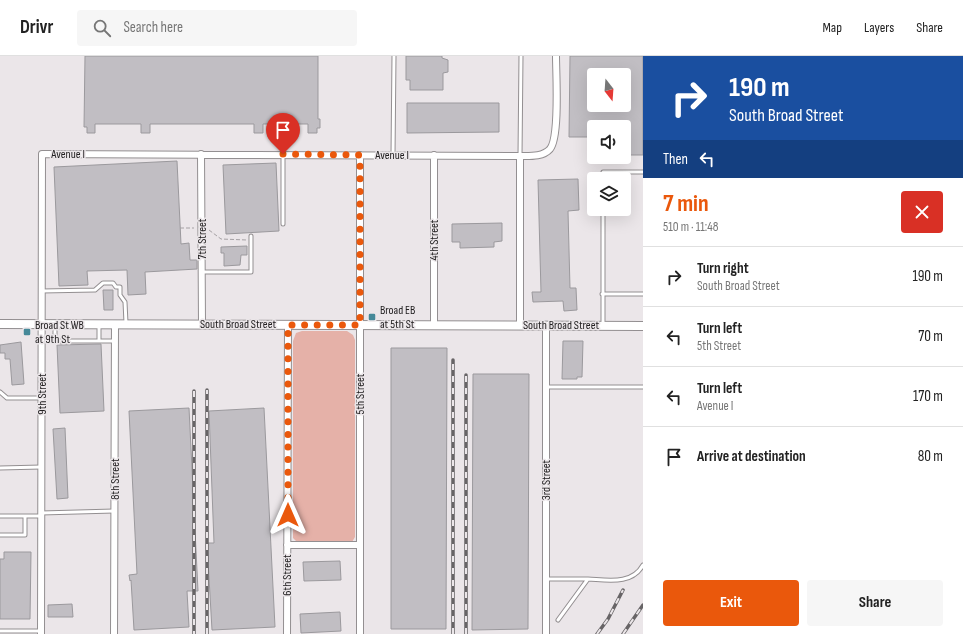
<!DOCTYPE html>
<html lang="en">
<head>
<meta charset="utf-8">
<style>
  body { margin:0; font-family:"Sofia Sans Condensed",sans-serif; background:#f6f6f6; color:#222; height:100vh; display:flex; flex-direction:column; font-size:15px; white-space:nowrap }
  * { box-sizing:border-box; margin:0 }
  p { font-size:13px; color:#767676 }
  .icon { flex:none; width:22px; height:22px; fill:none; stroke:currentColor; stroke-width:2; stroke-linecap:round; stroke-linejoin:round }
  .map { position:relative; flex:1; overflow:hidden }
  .drawer { display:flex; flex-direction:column; background:#fff; width:320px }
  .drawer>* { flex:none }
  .banner { background:#1a4fa0; color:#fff; overflow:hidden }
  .needle { width:26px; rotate:163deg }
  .tools { position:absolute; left:587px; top:12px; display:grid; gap:8px }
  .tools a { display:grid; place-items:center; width:44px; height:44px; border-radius:4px; background:#fff; box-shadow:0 4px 16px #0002; font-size:20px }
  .pin { position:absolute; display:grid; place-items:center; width:34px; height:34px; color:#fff; margin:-41px -17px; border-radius:50% 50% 50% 0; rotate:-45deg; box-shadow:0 0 4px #0007 }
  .pin .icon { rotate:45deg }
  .me { position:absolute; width:44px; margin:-22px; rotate:0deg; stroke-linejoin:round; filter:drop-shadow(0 0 3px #0008) }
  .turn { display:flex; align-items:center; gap:14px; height:84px; padding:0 20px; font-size:18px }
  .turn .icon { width:52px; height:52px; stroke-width:2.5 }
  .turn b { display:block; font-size:28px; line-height:34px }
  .then { display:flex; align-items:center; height:38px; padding:0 20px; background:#0003; gap:8px; font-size:15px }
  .round { display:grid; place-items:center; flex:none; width:42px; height:42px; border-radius:4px; background:#f6f6f6 }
  .head { display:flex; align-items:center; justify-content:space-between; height:68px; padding:0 20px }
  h1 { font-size:24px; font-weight:700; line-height:30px; color:#ea580c }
  .primary-button { display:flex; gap:8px; margin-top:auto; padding:8px 20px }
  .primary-button a { flex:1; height:46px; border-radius:4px; background:#ea580c; color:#fff; font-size:16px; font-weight:700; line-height:46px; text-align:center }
  .primary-button a+a { background:#f6f6f6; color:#222 }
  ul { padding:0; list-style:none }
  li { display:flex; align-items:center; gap:12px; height:60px; padding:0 20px; border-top:1px solid #e0e0e0 }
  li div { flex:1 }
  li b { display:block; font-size:15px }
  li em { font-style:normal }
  header { display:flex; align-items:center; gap:24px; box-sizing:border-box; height:56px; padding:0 20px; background:#fff; border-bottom:1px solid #e0e0e0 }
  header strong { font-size:19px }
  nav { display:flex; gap:22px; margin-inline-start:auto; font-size:14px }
  .search { width:280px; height:36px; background:#f6f6f6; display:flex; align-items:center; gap:10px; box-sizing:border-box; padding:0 14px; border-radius:4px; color:#767676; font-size:15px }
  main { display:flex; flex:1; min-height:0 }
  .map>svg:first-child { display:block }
  .green { fill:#e5b1a8 }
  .building { fill:#c1bec3; stroke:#9b999d; fill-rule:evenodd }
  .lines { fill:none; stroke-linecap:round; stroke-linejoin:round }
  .service-casing { stroke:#938f91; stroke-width:5 }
  .minor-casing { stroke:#938f91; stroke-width:8 }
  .tertiary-casing { stroke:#938f91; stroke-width:10 }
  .path { stroke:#a5a1a4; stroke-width:1; stroke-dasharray:4 2; stroke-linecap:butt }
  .service { stroke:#fff; stroke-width:3 }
  .minor { stroke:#fff; stroke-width:6 }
  .tertiary { stroke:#fff; stroke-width:8 }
  .rail-casing { stroke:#676466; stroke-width:3.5 }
  .rail { stroke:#ebe6e9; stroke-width:2; stroke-dasharray:6; stroke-linecap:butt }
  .route { stroke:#ea580c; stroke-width:7; stroke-dasharray:0 12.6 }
  .poi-dot { fill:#468999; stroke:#ebe6e9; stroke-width:1.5 }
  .labels { text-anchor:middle; stroke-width:3; stroke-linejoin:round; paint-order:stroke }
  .street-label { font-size:12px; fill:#232122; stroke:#ebe6e9 }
  .poi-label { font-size:12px; fill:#232122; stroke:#ebe6e9; text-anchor:start }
</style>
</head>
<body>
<header>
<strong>Drivr</strong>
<div class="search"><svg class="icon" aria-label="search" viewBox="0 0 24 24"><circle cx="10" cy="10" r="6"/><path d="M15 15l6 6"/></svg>Search here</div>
<nav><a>Map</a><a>Layers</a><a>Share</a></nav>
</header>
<main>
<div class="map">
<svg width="643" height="578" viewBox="0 0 643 578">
  <rect width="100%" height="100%" fill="#ebe6e9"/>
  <path class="green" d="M302,275H347L353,279L355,284V481L352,486H297L293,482V285L296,277Z"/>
  <path class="building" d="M85,0H318V63H320V72H317V77H308V68H263V77H254V68H150V77H141V68H95V77H87V71H84Z
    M406,0H442V2L448,4V16L443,17V34H410V24H406Z
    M570,0H643V99H624V71H594V81H569ZM594,19H624V49H594Z
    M407,47H499V76L407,77Z
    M177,105L181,188L189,187L190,204H197V213L145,216L146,238L128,239L127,214L87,215L88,229L59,230L54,111Z
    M276,107L279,175L226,178L223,109Z
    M578,123L579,154L568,155L570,232H576L577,254L564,255L563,245L533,246L532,236H541L538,124Z
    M502,167V185L494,186V191L460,192V186H452V168Z
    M247,190V199H241L240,209L224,210V197H221V191Z
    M103,234H113V254H104Z
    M563,285H583L582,321H577V323H562Z
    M21,286L24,328L12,329L10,303H5V297H0V289Z
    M101,288L104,355L60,357L57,289Z
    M391,292H447L446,573H391Z
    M473,318H529L528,573L472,574Z
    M189,352L198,535H187L189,571L134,574L131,524L130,525L129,519L137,518L129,355Z
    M264,352L275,571L212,574L207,487H214L209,355Z
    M65,372L68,442L57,443L53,373Z
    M4,496H31L30,563H0V503H4Z
    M340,505L341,524L304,525L303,506Z
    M72,548L73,561H48V549Z
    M340,556L341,575L301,577L300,558Z"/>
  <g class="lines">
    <defs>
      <path id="service" d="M393,99L394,0
        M520,100L521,0
        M603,123V116H643
        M603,153V270
        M283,168V100
        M202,216H251V180
        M42,235L95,234L103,227H113L116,231H120V239L125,246L126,267
        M602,238H643
        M55,269V285H115
        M99,285V269
        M547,331H643
        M0,336L7,342H42
        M0,412L41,411
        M41,457L114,455
        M0,460H41
        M0,479H25V461
        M546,523H588
        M558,564L588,523C608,524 632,529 643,509
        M0,575H41"/>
      <path id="minor" d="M201,98L202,268
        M360,99V578
        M520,100V269
        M434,269V99
        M287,489H360
        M41,578L42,98L520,100C530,100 543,101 550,93C560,81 556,18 556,0
        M114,578L115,269
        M287,578L288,269
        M546,578V269"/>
      <path id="tertiary" d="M0,268L643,270"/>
    </defs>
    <use href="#service" class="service-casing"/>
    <use href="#minor" class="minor-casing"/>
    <use href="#tertiary" class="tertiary-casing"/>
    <path class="path" d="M180,172H194
      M209,174L221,183L247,184"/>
    <use href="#service" class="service"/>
    <use href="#minor" class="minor"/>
    <use href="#tertiary" class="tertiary"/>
    <defs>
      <path id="rail" d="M194,335V578
        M207,578V334
        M453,578V304
        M466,578V319
        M597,578L608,563L623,534
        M623,578L643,549"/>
    </defs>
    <use href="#rail" class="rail-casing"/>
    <use href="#rail" class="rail"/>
  </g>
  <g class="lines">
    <path class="route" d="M283,98L360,99V269H288V459"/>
  </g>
  <g class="poi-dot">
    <rect x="368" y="257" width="8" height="8" rx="2"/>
    <rect x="23" y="272" width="8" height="8" rx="2"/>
  </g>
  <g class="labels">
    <g class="street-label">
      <text x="68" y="102">Avenue I</text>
      <text x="392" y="103">Avenue I</text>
      <text transform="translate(202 183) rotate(-90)" y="4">7th Street</text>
      <text transform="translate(434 184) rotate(-90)" y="4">4th Street</text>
      <text x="238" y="272">South Broad Street</text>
      <text x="561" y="273">South Broad Street</text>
      <text transform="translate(42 338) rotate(-90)" y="4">9th Street</text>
      <text transform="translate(360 338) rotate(-90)" y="4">5th Street</text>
      <text transform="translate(115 423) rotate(-90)" y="4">8th Street</text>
      <text transform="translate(546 424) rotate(-90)" y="4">3rd Street</text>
      <text transform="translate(287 519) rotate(-90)" y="4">6th Street</text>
    </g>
    <g class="poi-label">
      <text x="380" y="258">Broad EB<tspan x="380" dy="14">at 5th St</tspan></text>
      <text x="35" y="273">Broad St WB<tspan x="35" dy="14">at 9th St</tspan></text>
    </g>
  </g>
</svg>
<div class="tools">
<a><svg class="needle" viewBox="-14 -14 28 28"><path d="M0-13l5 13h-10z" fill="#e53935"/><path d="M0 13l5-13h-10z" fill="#767676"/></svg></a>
<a><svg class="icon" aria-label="sound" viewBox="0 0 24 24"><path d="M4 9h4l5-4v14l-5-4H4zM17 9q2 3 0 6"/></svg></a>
<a><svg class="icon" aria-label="layers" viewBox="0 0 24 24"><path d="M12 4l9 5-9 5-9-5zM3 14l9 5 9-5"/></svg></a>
</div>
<div class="pin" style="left:283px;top:98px;background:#d93025"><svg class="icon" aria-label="arrive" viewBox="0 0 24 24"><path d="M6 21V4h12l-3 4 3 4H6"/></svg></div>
<svg class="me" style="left:288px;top:459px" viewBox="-20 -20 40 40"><path d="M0-17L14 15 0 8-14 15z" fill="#ea580c" stroke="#fff" stroke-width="4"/></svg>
</div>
<section class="drawer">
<div class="banner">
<div class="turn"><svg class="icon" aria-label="right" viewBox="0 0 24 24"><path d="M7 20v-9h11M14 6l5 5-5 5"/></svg><div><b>190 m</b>South Broad Street</div></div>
<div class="then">Then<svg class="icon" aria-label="left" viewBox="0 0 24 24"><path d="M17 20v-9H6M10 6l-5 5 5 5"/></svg></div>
</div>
<div class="head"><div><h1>7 min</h1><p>510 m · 11:48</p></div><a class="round" style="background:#d93025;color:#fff"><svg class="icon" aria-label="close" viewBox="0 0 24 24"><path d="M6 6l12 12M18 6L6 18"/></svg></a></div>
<ul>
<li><svg class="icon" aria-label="right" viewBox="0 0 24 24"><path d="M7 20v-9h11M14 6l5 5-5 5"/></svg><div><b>Turn right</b><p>South Broad Street</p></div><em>190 m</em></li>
<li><svg class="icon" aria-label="left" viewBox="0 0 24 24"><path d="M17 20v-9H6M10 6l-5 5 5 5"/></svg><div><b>Turn left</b><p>5th Street</p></div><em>70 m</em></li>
<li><svg class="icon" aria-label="left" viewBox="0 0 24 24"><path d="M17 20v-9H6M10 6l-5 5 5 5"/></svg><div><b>Turn left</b><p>Avenue I</p></div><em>170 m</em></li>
<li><svg class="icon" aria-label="arrive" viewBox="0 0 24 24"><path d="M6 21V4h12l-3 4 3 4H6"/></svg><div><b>Arrive at destination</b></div><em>80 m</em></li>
</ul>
<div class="primary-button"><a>Exit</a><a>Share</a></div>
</section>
</main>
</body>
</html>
